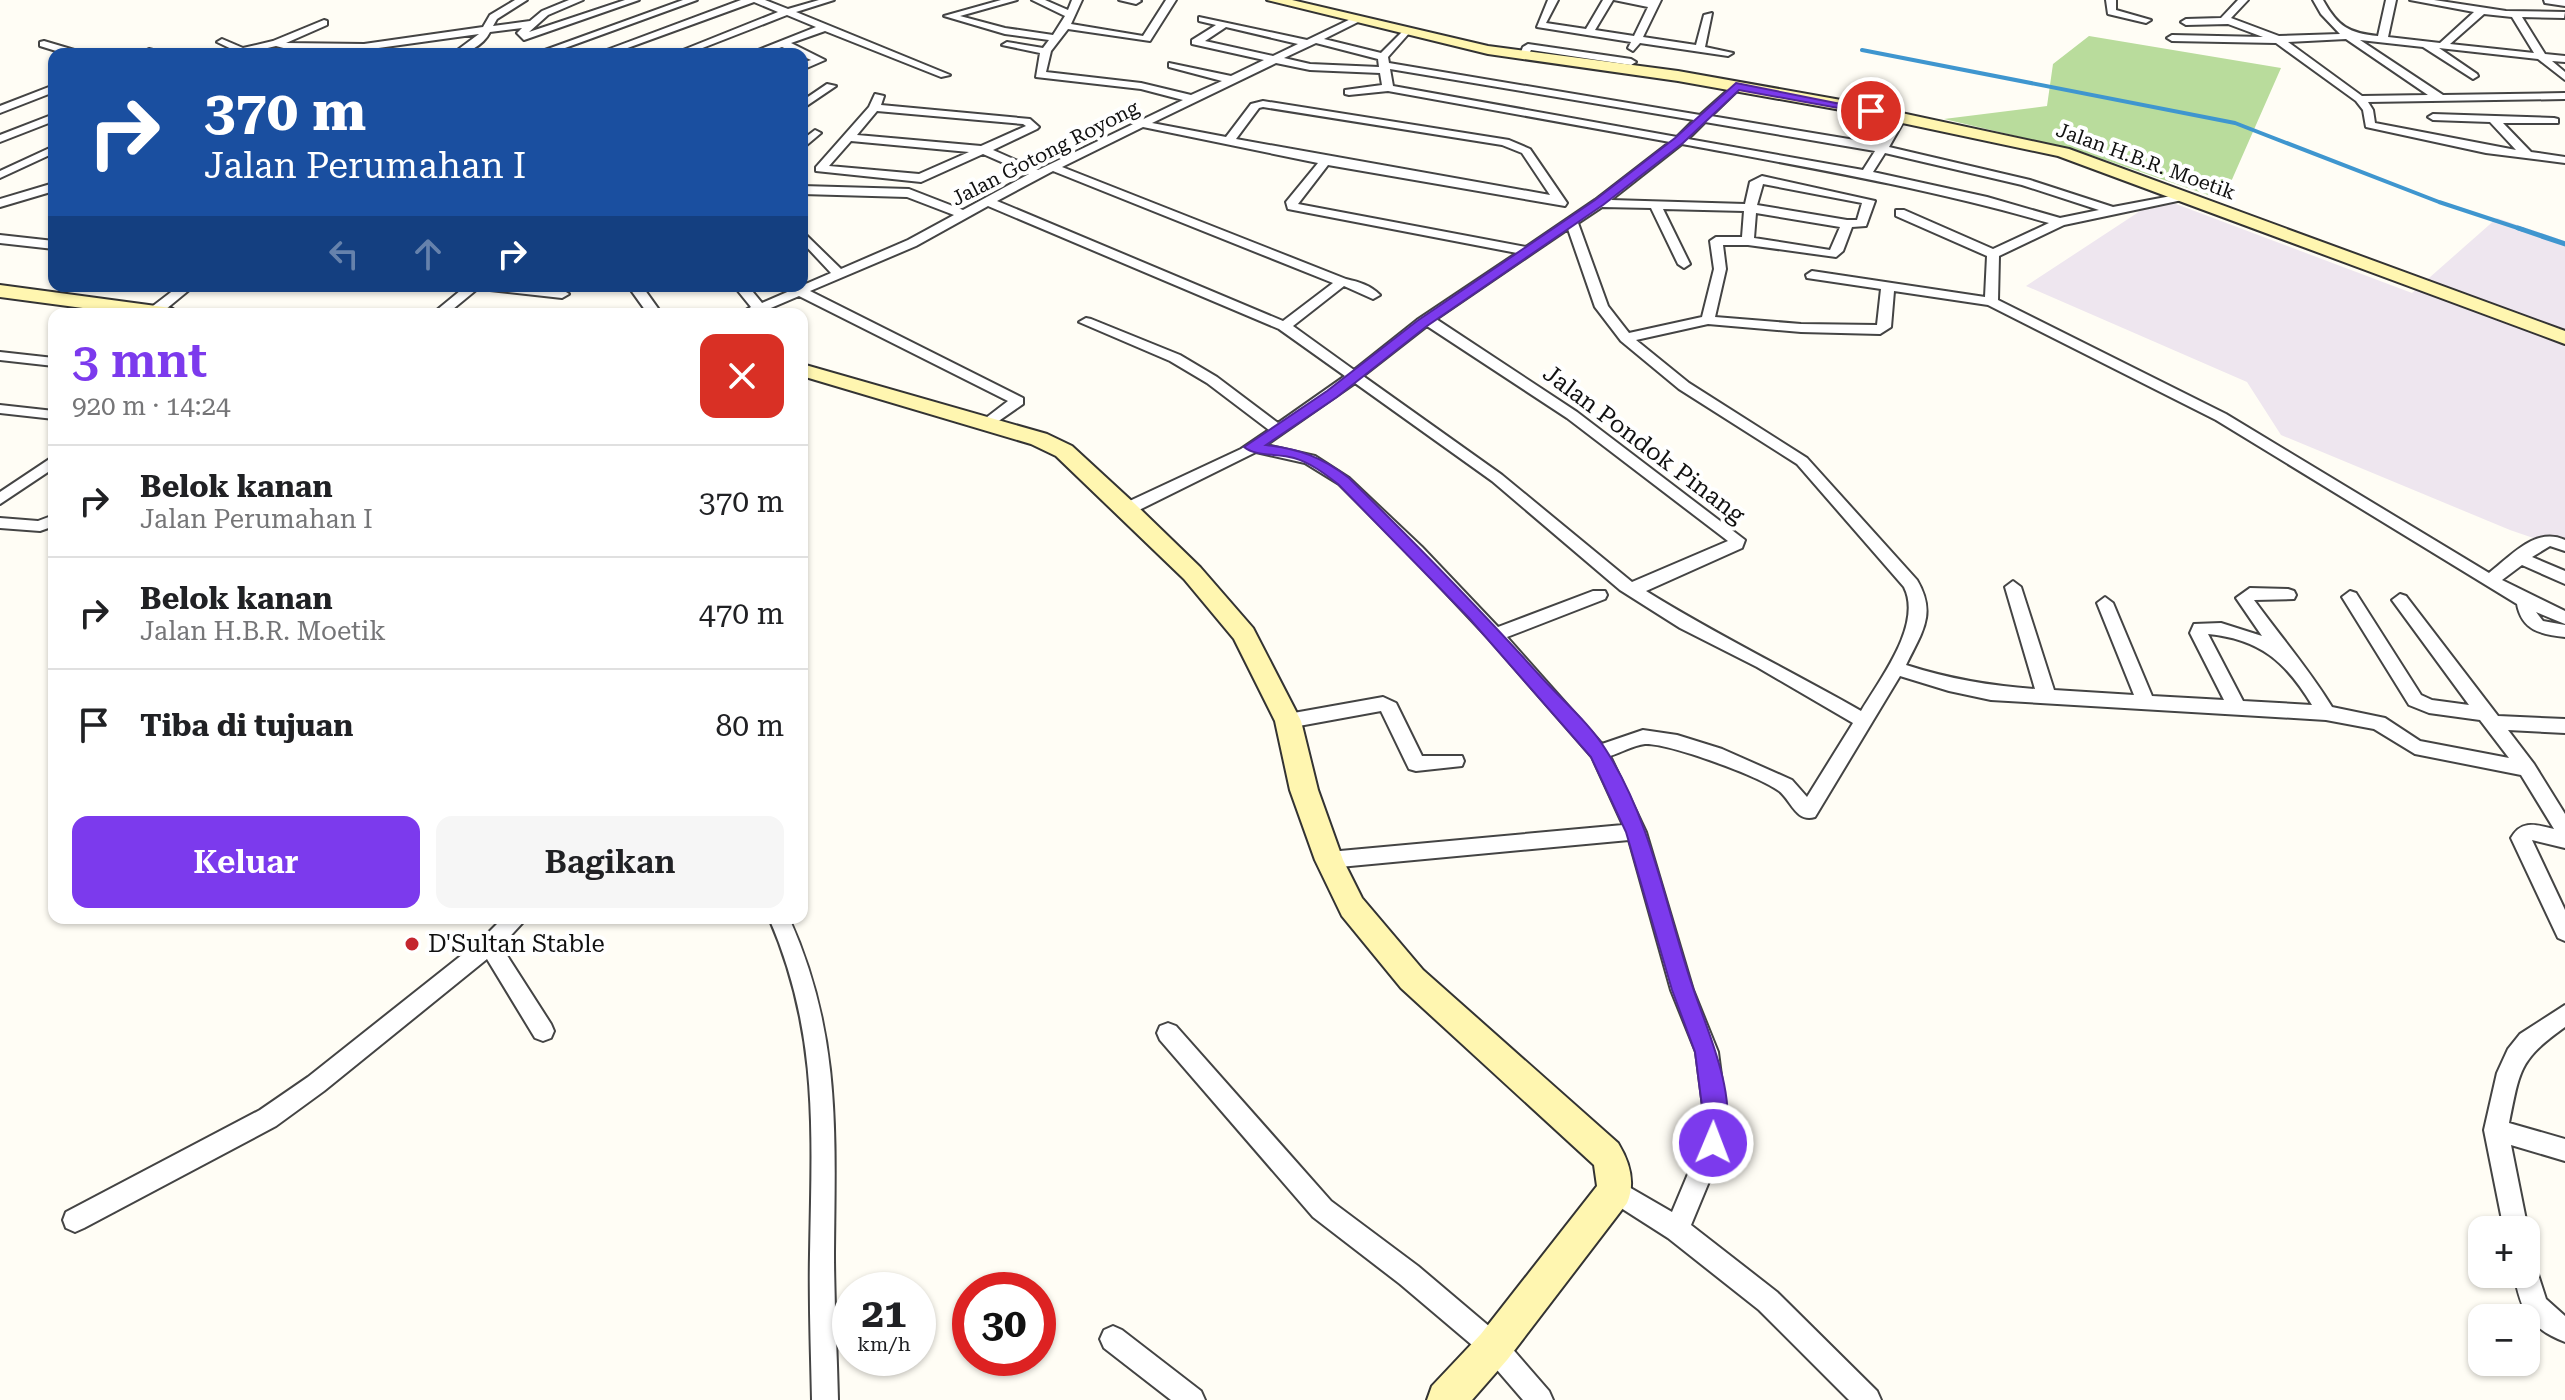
<!DOCTYPE html>
<html lang="id">
<head>
<meta charset="utf-8">
<style>
  body { margin:0; font-family:"Roboto Serif",serif; background:#f6f6f6; color:#202124; height:100vh; display:flex; flex-direction:column; font-size:30px; white-space:nowrap }
  * { box-sizing:border-box; margin:0 }
  p { font-size:26px; color:#757577 }
  .icon { flex:none; width:44px; height:44px; fill:none; stroke:currentColor; stroke-width:2; stroke-linecap:round; stroke-linejoin:round }
  .map { position:relative; flex:1; overflow:hidden }
  .drawer { position:absolute; left:48px; top:308px; width:760px; height:616px; display:flex; flex-direction:column; background:#fff; border-radius:16px; box-shadow:0 2px 6px #0004 }
  .drawer>* { flex:none }
  .hud { position:absolute; left:48px; top:48px; width:760px; height:244px; border-radius:16px; box-shadow:0 2px 6px #0004; background:#1a4fa0; color:#fff; overflow:hidden }
  .buttons { position:absolute; left:2468px; top:1216px; display:grid; gap:16px }
  .buttons a { display:grid; place-items:center; width:72px; height:72px; border-radius:16px; background:#fff; box-shadow:0 2px 6px #0004; font-size:40px }
  .speed { position:absolute; left:832px; top:1272px; display:flex; gap:16px; font-size:40px; font-weight:700; text-align:center }
  .speed>* { display:grid; place-content:center; width:104px; height:104px; border-radius:50%; background:#fff; box-shadow:0 2px 6px #0004; line-height:1 }
  .speed small { font-size:20px; font-weight:400 }
  .speed .limit { border:12px solid #d22; background:#fff; color:#111 }
  .pin { position:absolute; display:grid; place-items:center; width:68px; height:68px; color:#fff; margin:-34px; border:4px solid #fff; border-radius:50%; box-shadow:0 2px 8px #0007 }
  .me { position:absolute; width:88px; margin:-44px; rotate:1deg; stroke-linejoin:round; filter:drop-shadow(0 0 6px #0008) }
  .turn { display:flex; align-items:center; gap:28px; height:168px; padding:0 24px; font-size:36px }
  .turn .icon { width:104px; height:104px; stroke-width:2.5 }
  .turn b { display:block; font-size:56px; line-height:68px }
  .lanes { display:flex; align-items:center; height:76px; padding:0 24px; background:#0003; justify-content:center; gap:40px; direction:ltr }
  .lanes .off { opacity:.35 }
  .round { display:grid; place-items:center; flex:none; width:84px; height:84px; border-radius:16px; background:#f6f6f6 }
  .overview { display:flex; align-items:center; justify-content:space-between; height:136px; padding:0 24px }
  h1 { font-size:48px; font-weight:600; line-height:60px; color:#7c3aed }
  .cta { display:flex; gap:16px; margin-top:auto; padding:16px 24px }
  .cta a { flex:1; height:92px; border-radius:16px; background:#7c3aed; color:#fff; font-size:32px; font-weight:600; line-height:92px; text-align:center }
  .cta a+a { background:#f6f6f6; color:#202124 }
  ul { padding:0; list-style:none }
  li { display:flex; align-items:center; gap:24px; height:112px; padding:0 24px; border-top:2px solid #e0e0e0 }
  li div { flex:1 }
  li b { display:block; font-size:30px }
  li em { font-style:normal }
  .map>svg:first-child { display:block }
  .industrial { fill:#eee6ef }
  .forest { fill:#b9dc9c }
  .lines { fill:none; stroke-linecap:round; stroke-linejoin:round }
  .stream-far1 { stroke:#3f96cf; stroke-width:4 }
  .stream { stroke:#3f96cf; stroke-width:5 }
  .street-casing { stroke:#444; stroke-width:4 }
  .secondary-casing { stroke:#333; stroke-width:4 }
  .street { fill:#fff; fill-rule:evenodd }
  .secondary { fill:#fff6b0; fill-rule:evenodd }
  .route { fill:#7c3aed; stroke:#51269a; stroke-width:2 }
  .poi-dot { fill:#c4262e; stroke:#fff; stroke-width:3 }
  .labels { text-anchor:middle; stroke-width:8; stroke-linejoin:round; paint-order:stroke }
  .far-street-label { font-size:20px; fill:#111; stroke:#fff }
  .street-label { font-size:24px; fill:#111; stroke:#fff }
  .poi-label { font-size:24px; fill:#111; stroke:#fff; text-anchor:start }
</style>
</head>
<body>
<div class="map">
<svg width="2565" height="1400" viewBox="0 0 2565 1400">
  <rect width="100%" height="100%" fill="#fffdf5"/>
  <path class="industrial" d="M2160,198L2412,293L2497,218L2565,241V549L2510,530L2281,435L2247,382L2026,286Z"/>
  <path class="forest" d="M2089,36L2281,68L2223,200L2076,150L1944,119L2047,106L2053,64Z"/>
  <g class="lines">
    <path class="stream-far1" d="M1862,50L2235,123L2439,202L2524,230"/>
    <path class="stream" d="M2518,228L2565,244"/>
    <defs>
      <path id="street" d="M515,0H527L497,19L493,26L530,21L542,11L569,0H583L548,15L529,32L625,0H639L524,40L517,33L522,28L490,32C483,46 467,54 452,54L479,34L364,50H291L276,46L242,54L217,42L222,39L243,48L273,41L324,20L327,21V25L286,43L364,44L483,27L490,15Z
        M683,0H697L554,52L545,50Z
        M741,0H765L788,9L819,0H834L796,12L950,75L941,77L825,31L791,43L825,60L802,70V63L811,60L782,47L762,54H748L816,27L787,15L687,54H673L778,12L754,2L611,54H596Z
        M1001,0H1017L960,16L1005,28L1053,35L1065,16L1032,0H1045L1068,10L1072,0H1082L1071,24L1143,36L1166,0H1176L1150,41L1068,29L1051,51L1046,72L1141,83L1191,95L1222,81L1169,67V63L1231,76L1264,60L1192,44V40L1216,25L1199,21V17L1307,40L1357,16L1360,17V21L1324,39L1381,53L1406,28L1411,31L1388,57L1389,63L1700,115L1736,83L1741,86L1740,88L1711,116L1879,144L1897,115L1901,114L1906,117L1889,147L2030,180L2113,207L2187,193V199L2064,225L1999,256L1998,300L2226,414L2489,573C2511,556 2536,526 2565,540V551L2550,546L2532,557L2565,571V584L2522,565L2502,580L2565,611V624L2536,612L2543,621L2565,625V637C2541,634 2522,631 2517,604L2216,420L1988,305L1894,291L1891,327L1880,334L1801,332L1708,324L1636,340L1689,383L1807,458L1917,580C1937,614 1922,632 1906,665C1950,679 1990,686 2035,689L2005,587L2013,581L2021,587L2054,690L2134,695L2097,603L2105,597L2113,603L2152,696L2224,700L2190,633L2194,624L2221,623L2262,636L2236,598L2250,588L2288,589L2294,591L2296,595L2294,599L2254,600C2280,636 2309,669 2332,707L2385,718L2420,741L2509,758L2480,720L2429,713L2409,705L2342,597L2350,591L2356,593L2421,695L2432,700L2469,705L2392,600L2400,594L2406,596L2498,716L2565,719V733L2508,730L2534,764L2565,814V848L2532,840L2565,910V941L2558,938L2511,838C2522,819 2536,825 2554,829L2521,775L2415,754L2374,729L2326,720L1991,700L1949,691L1900,676L1815,817C1796,823 1791,800 1779,791C1759,776 1669,743 1645,744C1634,745 1620,753 1610,756L1646,832L1693,990L1718,1052L1726,1114L1725,1143L1691,1225L1777,1292L1877,1391L1881,1400H1849L1759,1310L1668,1238L1607,1199L1603,1191L1607,1183L1615,1179L1672,1212L1701,1143L1704,1114L1696,1052L1671,990L1629,840L1329,868L1322,866L1319,860L1322,854L1329,852L1623,825L1592,757L1489,639L1410,555L1339,484L1305,463L1256,452L1133,513H1121L1119,509L1121,505L1241,449L1269,430L1207,383L1170,361L1079,322L1086,318L1091,319L1180,355L1217,377L1278,423L1345,376L1279,329L988,206L916,246L810,291L1023,398V404L990,427H980L978,424L1008,401L799,296L757,314H739L751,307L734,286H748L762,303L831,273L802,242V231L841,269L908,240L954,215L907,197L802,194V186L909,189L963,210L1029,174L983,154L921,182L816,171V167L869,107L875,94L884,96L881,105L1030,119L1039,127L1037,129L993,150L1038,170L1183,100L1141,89L1036,77L1040,53L1002,45L1007,42L1043,48L1049,40L1005,34L944,16ZM1226,27L1298,44L1273,56L1205,41ZM1316,43L1378,59L1379,67L1310,64L1284,58ZM1276,63L1310,70L1380,73L1382,85L1345,90V94L1349,95L1388,91L1670,142L1595,200L1526,247L1298,204L1328,165L1565,206L1567,203L1530,149L1509,140L1263,101L1251,104L1226,137L1152,123ZM1390,69L1694,120L1677,137L1393,86ZM1263,107L1502,145L1522,153L1550,195L1236,139L1259,108ZM877,111L1023,124L1026,126L981,146L857,135ZM1705,122L1875,151L1863,170L1688,139ZM1143,127L1318,163L1286,202L1288,209L1517,253L1417,320L1354,370L1293,326L1344,286L1373,299L1380,295C1370,285 1359,282 1346,279L1062,167ZM851,141L969,152L919,174L829,166ZM1682,144C1805,167 1928,188 2049,223L1993,249L1904,210H1896V216L1987,256L1985,297L1812,271L1806,275L1807,278L1881,289L1877,325L1801,324L1715,317L1726,269L1723,245H1748L1836,257L1843,251L1852,227L1866,226L1875,201L1762,176L1750,182L1745,204L1611,200ZM1885,153L2022,185L2099,210L2060,218L1987,197L1873,172ZM1053,171L1333,283L1283,321L997,201ZM1763,184L1862,203L1857,220H1847L1757,205ZM1602,207L1651,208L1678,264L1684,268L1690,264L1663,209L1744,211L1742,237H1716L1710,241L1714,269L1702,317L1629,333L1608,306L1578,223ZM1756,213L1840,227L1830,250L1754,238ZM1568,229L1595,307L1621,341L1679,389L1797,464L1904,587C1923,624 1880,679 1861,711C1789,670 1715,634 1646,591L1742,548L1745,540L1577,412L1436,319ZM1427,326L1567,418L1728,541L1632,582L1502,475L1363,376ZM1355,383L1492,481L1620,590L1680,628L1757,667L1853,723L1807,797L1792,780L1722,749L1677,735L1643,730L1602,744L1507,637L1605,599L1607,595L1605,591H1593L1498,627L1422,547L1349,478L1315,456L1266,445ZM2208,634C2260,639 2286,662 2312,705L2243,701Z
        M1119,0H1140L1141,1L1136,4Z
        M1548,0H1558L1546,23L1586,29L1603,0H1613L1595,30L1634,36L1648,7L1614,0H1661L1643,37L1696,45L1704,15L1712,13L1705,47L1733,53L1728,56L1640,43L1633,51L1628,48L1631,42L1537,27Z
        M2106,0H2116V10L2151,20L2146,23L2108,14Z
        M2238,0H2248L2231,18L2279,36L2340,34L2321,14L2313,0H2323C2338,27 2349,33 2378,36L2386,0H2396L2388,37L2440,43L2474,12L2410,0H2434L2506,11L2565,12L2564,18L2522,17L2545,54L2565,56V62L2552,61L2565,72V80L2538,59L2439,48L2477,74L2478,76L2473,79L2423,47L2360,40L2443,95L2565,93V99L2368,102L2373,110L2375,123L2516,150L2490,122L2433,120L2428,117L2433,114L2554,118L2558,119V123H2503L2531,152L2565,157V163L2486,153L2366,127L2363,110L2356,101L2276,43L2172,41L2167,38L2172,35L2263,37L2228,24L2186,25L2181,22L2186,19L2221,18ZM2484,14L2512,17L2534,53L2450,44ZM2346,39L2428,95L2362,96L2288,42Z
        M2544,0H2565V6L2545,3Z
        M44,41L81,52L82,54H66L40,46V42Z
        M1528,44L1631,59L1636,62L1631,65L1531,50L1527,57H1519L1523,47Z
        M149,49L153,50V54H139Z
        M827,84L836,86L802,109V101Z
        M54,85V92L0,113V106Z
        M54,114V121L0,142V135Z
        M815,130L821,133L802,149V140Z
        M54,146V153L0,178V171Z
        M54,183V191L0,207V199Z
        M0,235L54,241V249L0,243Z
        M179,286H194L160,314H149V309Z
        M466,286H481L447,314H432Z
        M483,286C505,286 552,282 569,294L562,298L490,290Z
        M628,286H642L662,314H648Z
        M0,352L54,358V366L0,360Z
        M0,405L54,411V419L0,413Z
        M54,456V468L0,504V492Z
        M54,515V526L40,531L0,528V518L38,521Z
        M1383,697L1396,703L1422,756H1462L1464,761L1462,766L1416,771L1409,769L1381,711L1288,728L1282,726L1279,721L1282,716L1288,714Z
        M503,918H527L501,946L551,1024L554,1031L551,1038L543,1041L535,1038L487,959L324,1091L276,1126L84,1228L75,1232L66,1228L63,1220L66,1212L260,1110L308,1077L482,939Z
        M769,918H789C841,1033 835,1131 834,1253C834,1302 837,1351 838,1400H812C811,1351 809,1302 810,1254C812,1131 819,1033 769,918Z
        M2565,1005V1027C2519,1060 2520,1069 2509,1123L2565,1139V1161L2511,1145L2528,1230L2526,1235V1230H2504L2484,1130L2497,1073L2508,1049L2520,1034Z
        M1168,1023L1176,1026L1331,1201L1418,1266L1503,1338L1549,1391L1553,1400H1523L1485,1356L1400,1284L1313,1217L1160,1040L1157,1033L1160,1026Z
        M2526,1262L2535,1265L2546,1299L2565,1316V1342C2529,1328 2521,1311 2514,1274H2526Z
        M1113,1326L1122,1330L1201,1391L1205,1400H1171L1104,1348L1100,1339L1104,1330Z"/>
      <path id="secondary" d="M1267,0H1292L1488,46L1678,71L1841,100L2069,149L2565,331V344L2058,156L1841,110L1678,81L1488,54Z
        M0,285L171,308L181,314H128L0,297Z
        M802,364L1047,434L1072,446L1135,504L1200,567L1253,628L1301,721L1318,790L1343,860L1362,898L1423,970L1618,1143C1629,1161 1636,1182 1627,1203L1507,1360L1472,1400H1427L1432,1386L1481,1334L1597,1186L1594,1165L1401,988L1342,916L1315,860L1290,790L1275,721L1234,639L1184,579L1056,456L1031,444L802,376Z"/>
    </defs>
    <use href="#street" class="street-casing"/>
    <use href="#secondary" class="secondary-casing"/>
    <use href="#street" class="street"/>
    <use href="#secondary" class="secondary"/>
  </g>
  <path class="route" d="M1736,83L1876,111L1871,114L1739,90L1683,143L1603,205L1427,326L1337,397L1266,445C1299,449 1322,457 1349,478C1415,543 1480,609 1542,678C1563,701 1590,724 1606,750C1652,822 1666,909 1693,988C1708,1033 1742,1104 1721,1151L1713,1155L1704,1151L1701,1143L1703,1114L1695,1052L1672,990L1626,832L1591,757L1469,618L1338,484C1325,474 1311,463 1294,458C1278,453 1256,457 1244,447L1327,391L1417,321L1595,200L1675,138Z"/>
  <circle class="poi-dot" cx="412" cy="944" r="8"/>
  <g class="labels">
    <g class="far-street-label">
      <text transform="translate(1045 153) rotate(-27)" y="7">Jalan Gotong Royong</text>
      <text transform="translate(2146 161) rotate(20)" y="7">Jalan H.B.R. Moetik</text>
    </g>
    <g class="street-label">
      <text transform="translate(1644 444) rotate(37)" y="8">Jalan Pondok Pinang</text>
    </g>
    <g class="poi-label">
      <text x="428" y="952">D'Sultan Stable</text>
    </g>
  </g>
</svg>
<div class="buttons">
<a>+</a>
<a>−</a>
</div>
<div class="speed"><div>21<small>km/h</small></div><div class="limit">30</div></div>
<div class="pin" style="left:1871px;top:111px;background:#d93025"><svg class="icon" aria-label="arrive" viewBox="0 0 24 24"><path d="M6 21V4h12l-3 4 3 4H6"/></svg></div>
<svg class="me" style="left:1713px;top:1143px" viewBox="-20 -20 40 40"><circle r="17" fill="#7c3aed" stroke="#fff" stroke-width="3"/><path d="M0-11L8 9 0 5-8 9z" fill="#fff"/></svg>
<div class="hud">
<div class="turn"><svg class="icon" aria-label="right" viewBox="0 0 24 24"><path d="M7 20v-9h11M14 6l5 5-5 5"/></svg><div><b>370 m</b>Jalan Perumahan I</div></div>
<div class="lanes"><svg class="icon off" aria-label="left" viewBox="0 0 24 24"><path d="M17 20v-9H6M10 6l-5 5 5 5"/></svg><svg class="icon off" aria-label="ahead" viewBox="0 0 24 24"><path d="M12 20V5M6 11l6-6 6 6"/></svg><svg class="icon" aria-label="right" viewBox="0 0 24 24"><path d="M7 20v-9h11M14 6l5 5-5 5"/></svg></div>
</div>
<section class="drawer">
<div class="overview"><div><h1>3 mnt</h1><p>920 m · 14:24</p></div><a class="round" style="background:#d93025;color:#fff"><svg class="icon" aria-label="close" viewBox="0 0 24 24"><path d="M6 6l12 12M18 6L6 18"/></svg></a></div>
<ul>
<li><svg class="icon" aria-label="right" viewBox="0 0 24 24"><path d="M7 20v-9h11M14 6l5 5-5 5"/></svg><div><b>Belok kanan</b><p>Jalan Perumahan I</p></div><em>370 m</em></li>
<li><svg class="icon" aria-label="right" viewBox="0 0 24 24"><path d="M7 20v-9h11M14 6l5 5-5 5"/></svg><div><b>Belok kanan</b><p>Jalan H.B.R. Moetik</p></div><em>470 m</em></li>
<li><svg class="icon" aria-label="arrive" viewBox="0 0 24 24"><path d="M6 21V4h12l-3 4 3 4H6"/></svg><div><b>Tiba di tujuan</b></div><em>80 m</em></li>
</ul>
<div class="cta"><a>Keluar</a><a>Bagikan</a></div>
</section>
</div>
</body>
</html>
